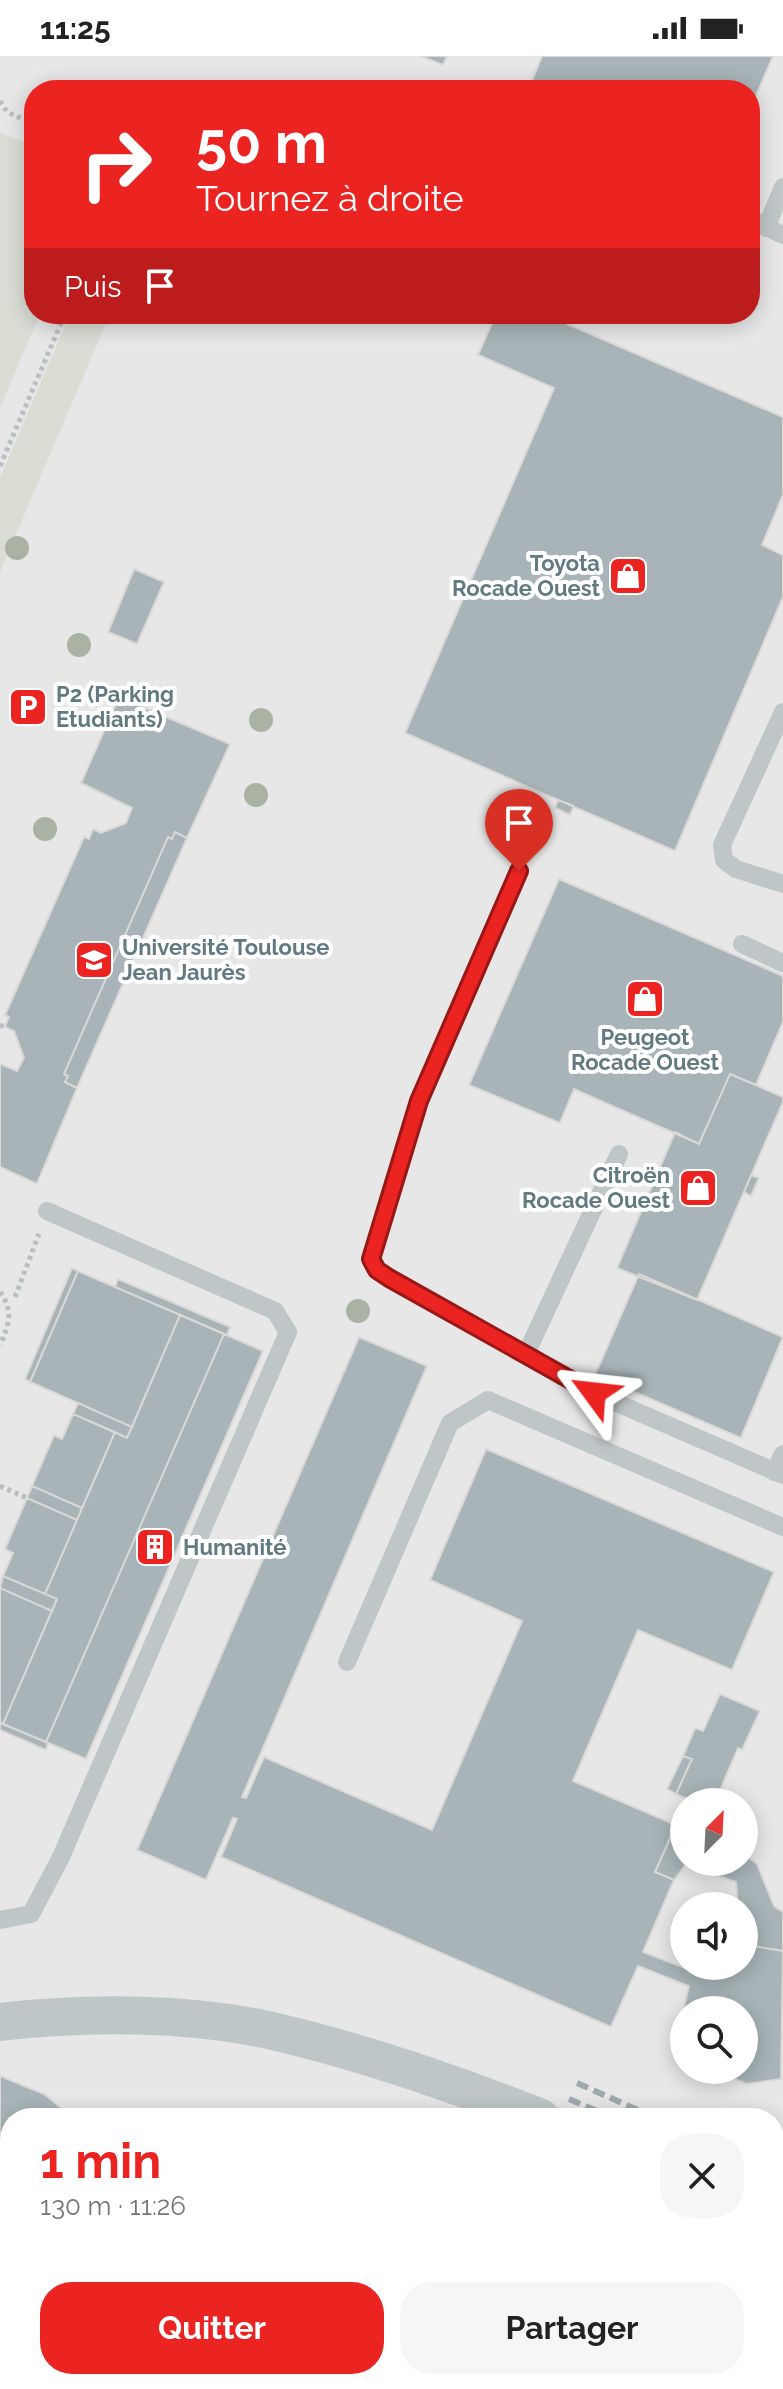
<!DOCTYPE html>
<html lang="fr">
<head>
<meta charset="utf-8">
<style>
  body { margin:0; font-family:Raleway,sans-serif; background:#f6f6f6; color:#222; height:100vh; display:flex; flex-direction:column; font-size:30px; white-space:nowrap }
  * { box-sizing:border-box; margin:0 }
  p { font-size:26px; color:#767676 }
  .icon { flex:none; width:44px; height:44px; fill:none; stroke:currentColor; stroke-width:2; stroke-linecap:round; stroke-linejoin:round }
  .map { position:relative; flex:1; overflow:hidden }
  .drawer { position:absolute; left:0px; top:2052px; width:784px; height:282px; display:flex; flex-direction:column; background:#fff; border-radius:32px 32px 0 0; box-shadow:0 4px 20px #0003 }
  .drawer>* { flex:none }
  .banner { position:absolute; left:24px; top:24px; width:736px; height:244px; border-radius:32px; box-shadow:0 4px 20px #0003; background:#eb2422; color:#fff; overflow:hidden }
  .needle { width:52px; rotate:24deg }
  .controls { position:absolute; left:670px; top:1732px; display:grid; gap:16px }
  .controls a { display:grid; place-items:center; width:88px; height:88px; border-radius:50%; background:#fff; box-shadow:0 4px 20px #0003; font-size:40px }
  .pin { position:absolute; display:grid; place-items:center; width:68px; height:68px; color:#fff; margin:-82px -34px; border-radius:50% 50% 50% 0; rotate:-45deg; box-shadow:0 0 8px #0007 }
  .pin .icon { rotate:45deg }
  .me { position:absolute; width:88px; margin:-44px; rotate:300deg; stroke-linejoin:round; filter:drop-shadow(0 0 6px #0008) }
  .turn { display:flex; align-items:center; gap:28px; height:168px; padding:0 40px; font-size:36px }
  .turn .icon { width:104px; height:104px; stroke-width:2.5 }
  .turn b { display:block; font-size:56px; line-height:68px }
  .then { display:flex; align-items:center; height:76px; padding:0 40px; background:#0003; gap:16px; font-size:30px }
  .round { display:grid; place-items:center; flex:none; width:84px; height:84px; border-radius:32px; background:#f6f6f6 }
  .overview { display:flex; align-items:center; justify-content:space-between; height:136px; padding:0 40px }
  h1 { font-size:48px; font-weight:700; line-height:60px; color:#eb2422 }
  .action { display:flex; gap:16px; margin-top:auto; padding:16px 40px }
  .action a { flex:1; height:92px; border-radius:32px; background:#eb2422; color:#fff; font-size:32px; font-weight:700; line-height:92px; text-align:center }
  .action a+a { background:#f6f6f6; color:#222 }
  .status { display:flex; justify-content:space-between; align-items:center; height:56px; padding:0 40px; background:#fff; direction:ltr }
  .status svg { height:22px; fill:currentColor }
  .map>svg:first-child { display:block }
  .built { fill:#e6e7e6; fill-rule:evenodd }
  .green { fill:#d9ddd4 }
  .building { fill:#a8b4b7; stroke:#dad9d7; stroke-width:2 }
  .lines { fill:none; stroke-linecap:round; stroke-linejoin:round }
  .path { stroke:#b9bec0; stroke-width:5; stroke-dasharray:4 4; stroke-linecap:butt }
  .lane { stroke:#bfc6c8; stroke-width:18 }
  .street { stroke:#bfc6c8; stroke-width:38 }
  .rail { stroke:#9ea9ad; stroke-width:6; stroke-dasharray:12 6; stroke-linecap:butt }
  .tree { fill:#aab2a4 }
  .route-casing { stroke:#991716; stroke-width:20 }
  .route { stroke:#eb2422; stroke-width:14 }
  .labels { text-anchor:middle; stroke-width:8; stroke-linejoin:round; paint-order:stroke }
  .poi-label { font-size:22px; font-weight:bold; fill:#627a81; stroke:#fff; text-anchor:start }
</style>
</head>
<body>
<div class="status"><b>11:25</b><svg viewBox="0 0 49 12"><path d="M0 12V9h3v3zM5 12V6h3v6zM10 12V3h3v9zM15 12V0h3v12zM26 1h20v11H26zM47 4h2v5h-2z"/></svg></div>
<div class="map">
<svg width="783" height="2333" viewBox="0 0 783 2333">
  <rect width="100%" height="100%" fill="#f8f7f5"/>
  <path class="built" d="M0,0H783V2333H0ZM34,34H750V258H34ZM684,1746H744V1806H684ZM684,1850H744V1910H684ZM684,1954H744V2014H684ZM10,2062H774V2324H10Z"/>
  <path class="green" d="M0,76L34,91V258H40L0,352Z
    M70,258H110L0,516V422Z"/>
  <path class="building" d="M421,0H447L443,9Z
    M542,0H773L750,54V34H528Z
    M496,258H544L783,361V439L762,489L783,499V541L675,795L405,677L554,332L478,299Z
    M134,513L164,526L137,588L108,576Z
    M119,641L230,688L187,782L175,776L172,783L168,781L64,1018L68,1020L65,1026L77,1032L37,1128L0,1111V1008L17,1015L24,1002L14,975L5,971L9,961L5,959L84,781L89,783L93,773L101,777L126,767L132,752L81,727Z
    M558,744L574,750L570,759L555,752Z
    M175,776L187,782L77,1032L65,1026L68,1020L64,1018L168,781L172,783Z
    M559,823L783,920V966L756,1029L730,1018L699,1088L574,1033L560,1067L469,1029Z
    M730,1018L783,1041V1046L697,1244L617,1212L675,1076L699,1088Z
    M751,1119L759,1122L751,1140L744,1136Z
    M72,1212L78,1215L30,1326L25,1323Z
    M78,1215L180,1259L132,1371L30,1326Z
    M639,1218L783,1281L741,1382L595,1319Z
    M118,1223L230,1271L227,1279L115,1231Z
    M180,1259L224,1278L46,1686L3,1668L57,1543L45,1538L115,1376L127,1382Z
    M224,1278L263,1295L86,1703L46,1686Z
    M359,1281L427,1310L242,1741L246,1742L264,1701L432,1774L522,1565L430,1524L486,1393L774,1516L732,1614L638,1574L573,1725L676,1769L655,1816L674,1824L643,1896L698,1917L703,1910H744V1873L747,1889L783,1895L781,2023L747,2028L712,2014H744V1954H684V1966V1956L685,1947L689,1930L638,1910L611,1971L221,1801L237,1763L233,1762L206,1824L137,1794Z
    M78,1347L132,1371L127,1382L73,1358Z
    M73,1358L115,1376L82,1452L32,1430L54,1379L62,1383Z
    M32,1430L82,1452L77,1464L27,1442Z
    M27,1442L77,1464L45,1538L3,1520L13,1497L5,1493Z
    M3,1520L57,1543L52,1555L0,1532Z
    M0,1532L52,1555L3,1668L0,1667Z
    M720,1638L760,1655L742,1694L738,1692L721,1732L724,1734L720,1746H694L676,1738L692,1703L683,1700L695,1672L703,1675Z
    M0,1667L48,1687L46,1694L0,1674Z
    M683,1700L692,1703L676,1738L667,1733Z
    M676,1769L684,1772V1806H744V1798L757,1808L774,1850L783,1856V1895L747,1889L744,1850H738L736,1826L686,1808L674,1824L655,1816Z
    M0,2020L44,2038L73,2062H10V2164L0,2160Z
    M0,2218L10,2222V2324H38L34,2333H0Z
    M316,2324H461L457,2333H336Z
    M634,2324H716L718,2333H636Z"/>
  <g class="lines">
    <path class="path" d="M0,45L7,56L34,68
      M0,410L65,258
      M0,969L5,971
      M0,1236C14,1255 9,1269 0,1289
      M15,1241L39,1178
      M0,1430L27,1442"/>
    <path class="lane" d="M750,163L783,179
      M766,172L783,131
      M783,656L722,789L724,804L736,813L783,828
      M519,815L419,1045L371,1203L377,1214L389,1222L594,1337L783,1419
      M742,888L783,907
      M526,1298L619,1098
      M774,1416L783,1398
      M347,1606L450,1367L488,1344L783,1471
      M0,1864L31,1858L61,1801L288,1276L275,1255L47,1155"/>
    <path class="street" d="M0,1966C85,1956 184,1956 268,1974C360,1995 453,2027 541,2062
      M774,2167L783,2171"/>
    <path class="rail" d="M577,2027L656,2062
      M569,2043L614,2062
      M774,2113L783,2117"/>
  </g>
  <g class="tree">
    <circle cx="17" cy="492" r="12"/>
    <circle cx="79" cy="589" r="12"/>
    <circle cx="261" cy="664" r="12"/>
    <circle cx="256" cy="739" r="12"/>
    <circle cx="45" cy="773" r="12"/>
    <circle cx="358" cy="1255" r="12"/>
  </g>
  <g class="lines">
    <defs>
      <path id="route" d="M519,815L419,1045L371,1203L377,1214L389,1222L594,1337"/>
    </defs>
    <use href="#route" class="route-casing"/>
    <use href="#route" class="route"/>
  </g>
  <defs>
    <symbol id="shop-square" viewBox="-11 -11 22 22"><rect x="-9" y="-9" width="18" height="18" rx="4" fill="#eb2422" stroke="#fff"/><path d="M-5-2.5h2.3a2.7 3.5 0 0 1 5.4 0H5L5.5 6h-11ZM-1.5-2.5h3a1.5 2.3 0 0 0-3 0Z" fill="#fff"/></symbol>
    <symbol id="parking-square" viewBox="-11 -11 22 22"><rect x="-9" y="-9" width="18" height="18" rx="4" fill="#eb2422" stroke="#fff"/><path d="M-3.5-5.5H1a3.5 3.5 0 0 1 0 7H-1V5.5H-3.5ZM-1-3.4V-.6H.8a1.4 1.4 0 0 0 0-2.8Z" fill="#fff"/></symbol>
    <symbol id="university-square" viewBox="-11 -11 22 22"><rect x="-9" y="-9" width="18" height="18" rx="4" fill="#eb2422" stroke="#fff"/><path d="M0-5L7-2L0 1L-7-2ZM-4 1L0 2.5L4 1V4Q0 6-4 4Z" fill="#fff"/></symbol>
    <symbol id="building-square" viewBox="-11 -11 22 22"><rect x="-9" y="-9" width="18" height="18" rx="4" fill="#eb2422" stroke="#fff"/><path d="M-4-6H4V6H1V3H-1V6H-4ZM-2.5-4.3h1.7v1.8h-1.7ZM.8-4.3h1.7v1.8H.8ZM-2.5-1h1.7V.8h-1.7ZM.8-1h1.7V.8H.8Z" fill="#fff"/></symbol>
  </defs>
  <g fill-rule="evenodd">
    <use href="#shop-square" x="606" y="498" width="44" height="44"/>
    <use href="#parking-square" x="6" y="629" width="44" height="44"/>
    <use href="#university-square" x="72" y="882" width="44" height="44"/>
    <use href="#shop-square" x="623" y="921" width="44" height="44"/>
    <use href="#shop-square" x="676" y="1110" width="44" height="44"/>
    <use href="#building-square" x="133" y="1469" width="44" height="44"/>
  </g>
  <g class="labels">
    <g class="poi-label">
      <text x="600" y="515" text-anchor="end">Toyota<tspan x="600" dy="25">Rocade Ouest</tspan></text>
      <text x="56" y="646">P2 (Parking<tspan x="56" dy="25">Etudiants)</tspan></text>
      <text x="122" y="899">Université Toulouse<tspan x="122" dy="25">Jean Jaurès</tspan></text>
      <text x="645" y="989" text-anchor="middle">Peugeot<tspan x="645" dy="25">Rocade Ouest</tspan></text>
      <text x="670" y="1127" text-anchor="end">Citroën<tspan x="670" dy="25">Rocade Ouest</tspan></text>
      <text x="183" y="1499">Humanité</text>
    </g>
  </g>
</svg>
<div class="controls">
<a><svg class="needle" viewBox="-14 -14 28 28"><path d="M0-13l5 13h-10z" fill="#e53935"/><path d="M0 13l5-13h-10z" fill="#767676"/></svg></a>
<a><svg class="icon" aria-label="sound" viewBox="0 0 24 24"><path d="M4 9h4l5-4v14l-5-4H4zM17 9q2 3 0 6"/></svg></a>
<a><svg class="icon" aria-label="search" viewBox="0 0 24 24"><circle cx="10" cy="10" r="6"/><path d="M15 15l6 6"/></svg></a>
</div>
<div class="pin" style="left:519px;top:815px;background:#d93025"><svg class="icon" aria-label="arrive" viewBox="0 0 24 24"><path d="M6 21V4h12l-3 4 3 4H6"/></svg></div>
<svg class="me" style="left:594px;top:1337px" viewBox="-20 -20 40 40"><path d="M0-17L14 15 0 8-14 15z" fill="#eb2422" stroke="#fff" stroke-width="4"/></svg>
<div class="banner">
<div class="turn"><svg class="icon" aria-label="right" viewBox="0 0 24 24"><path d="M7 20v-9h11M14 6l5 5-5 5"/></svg><div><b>50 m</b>Tournez à droite</div></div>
<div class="then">Puis<svg class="icon" aria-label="arrive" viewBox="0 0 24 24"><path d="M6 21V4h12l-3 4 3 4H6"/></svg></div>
</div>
<section class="drawer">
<div class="overview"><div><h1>1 min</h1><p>130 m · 11:26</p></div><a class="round"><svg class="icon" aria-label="close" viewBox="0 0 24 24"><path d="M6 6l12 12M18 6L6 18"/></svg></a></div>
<div class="action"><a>Quitter</a><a>Partager</a></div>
</section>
</div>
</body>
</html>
